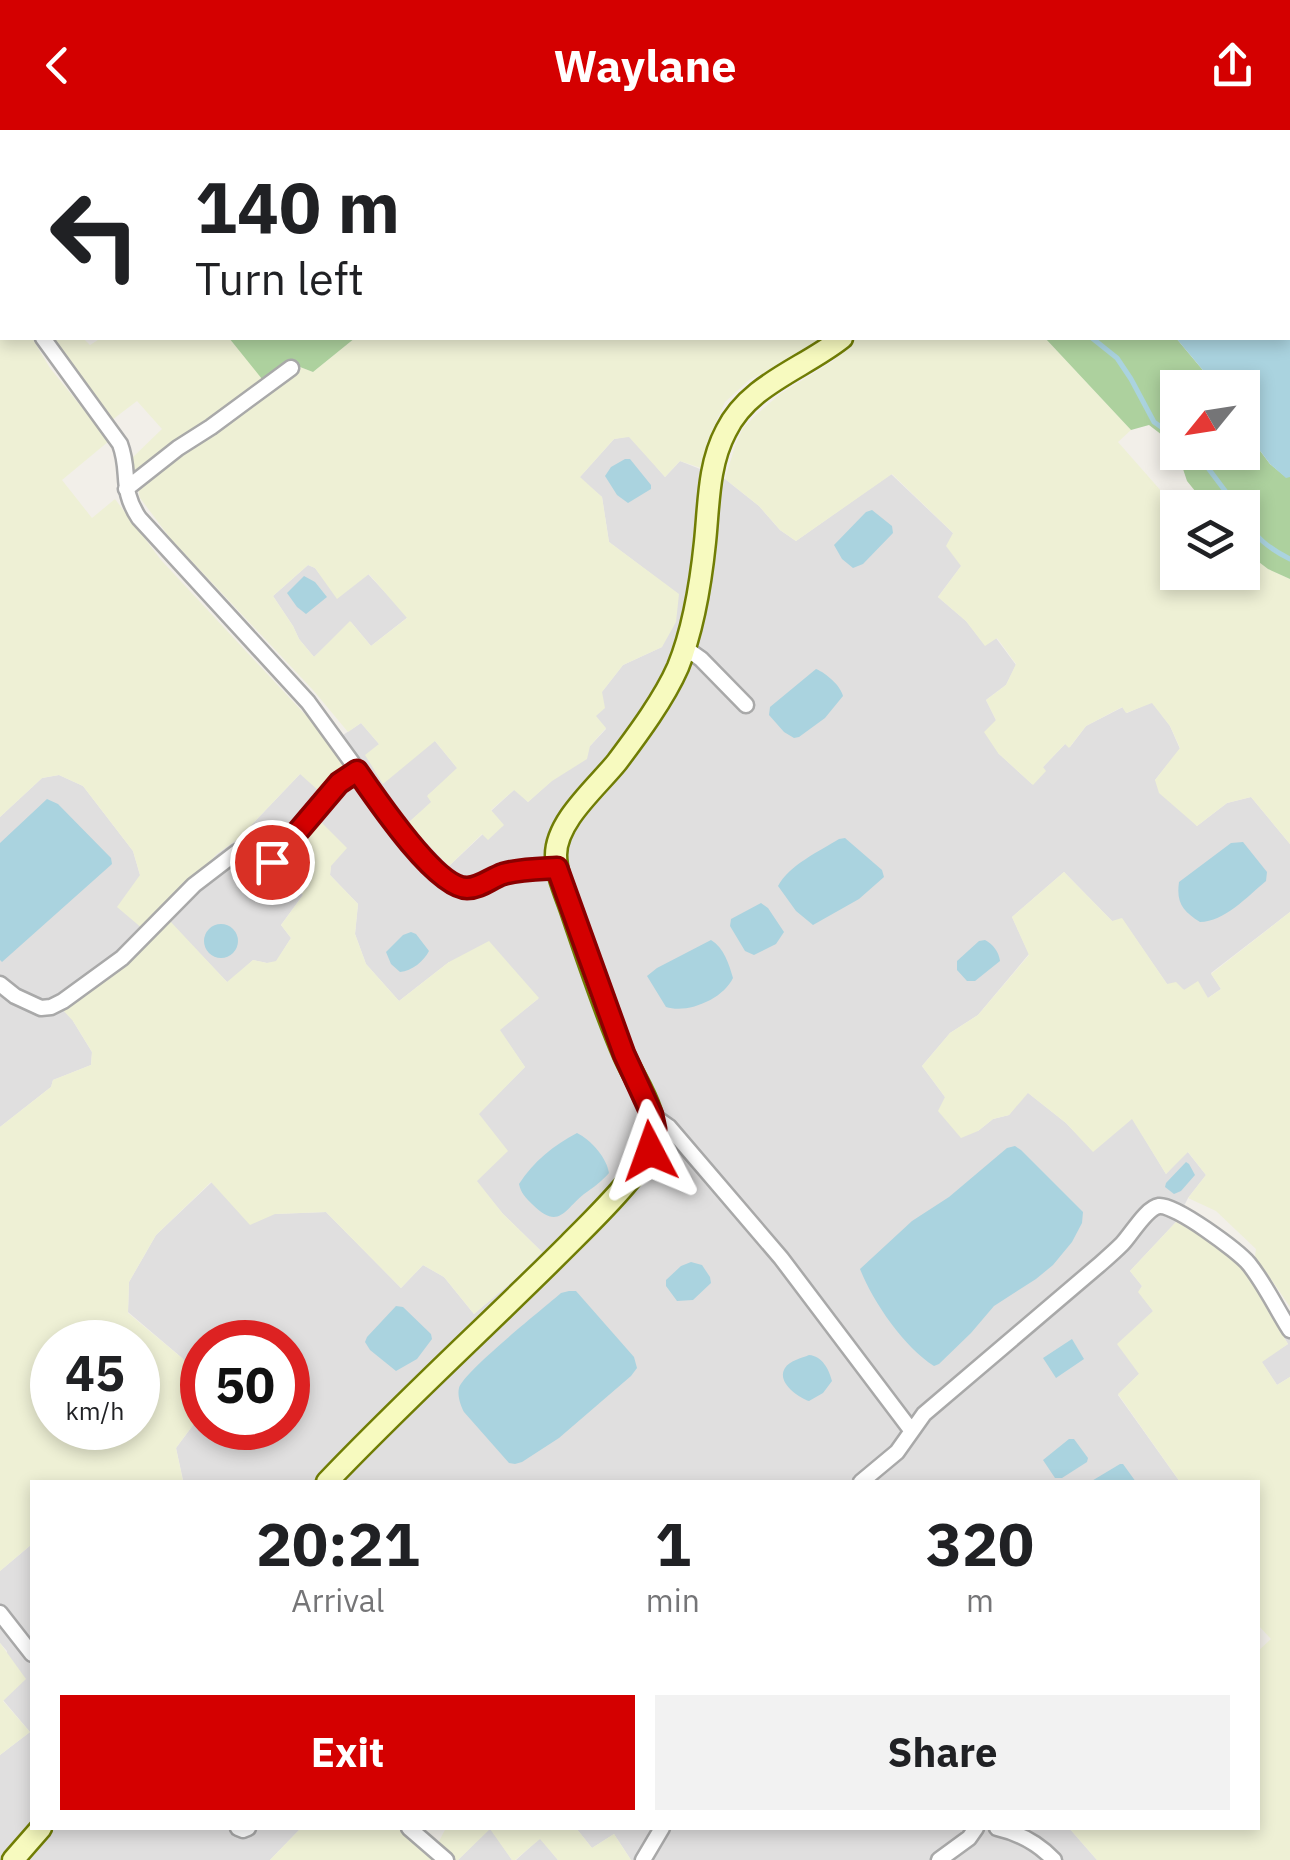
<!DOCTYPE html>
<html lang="en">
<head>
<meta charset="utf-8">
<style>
  body { margin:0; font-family:"IBM Plex Sans",sans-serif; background:#f2f2f2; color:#202124; height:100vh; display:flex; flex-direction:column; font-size:38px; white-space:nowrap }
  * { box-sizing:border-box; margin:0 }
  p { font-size:32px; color:#757577 }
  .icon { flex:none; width:55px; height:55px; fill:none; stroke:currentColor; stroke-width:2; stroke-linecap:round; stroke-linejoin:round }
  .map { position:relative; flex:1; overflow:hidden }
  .side { position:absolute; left:30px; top:1350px; width:1230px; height:350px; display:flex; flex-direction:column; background:#fff; border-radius:0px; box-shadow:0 5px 15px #0003 }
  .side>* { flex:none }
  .hud { position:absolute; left:0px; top:0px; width:1290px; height:210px; box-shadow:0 5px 15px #0003; background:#fff; color:#202124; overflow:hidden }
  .needle { width:65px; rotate:240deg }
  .buttons { position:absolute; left:1160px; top:240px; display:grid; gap:20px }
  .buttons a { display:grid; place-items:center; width:100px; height:100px; border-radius:0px; background:#fff; box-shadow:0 5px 15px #0003; font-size:50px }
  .speed { position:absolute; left:30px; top:1190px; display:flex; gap:20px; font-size:50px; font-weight:700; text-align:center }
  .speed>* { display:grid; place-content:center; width:130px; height:130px; border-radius:50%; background:#fff; box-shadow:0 5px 15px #0003; line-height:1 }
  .speed small { font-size:25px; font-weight:400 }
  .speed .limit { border:15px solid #d22; background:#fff; color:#111 }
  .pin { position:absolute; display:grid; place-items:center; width:85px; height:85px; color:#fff; margin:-42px; border:5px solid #fff; border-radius:50%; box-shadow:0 2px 10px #0007 }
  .me { position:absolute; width:110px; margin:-55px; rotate:356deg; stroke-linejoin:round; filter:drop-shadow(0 0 8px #0008) }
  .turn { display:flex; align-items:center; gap:35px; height:210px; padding:0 30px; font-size:45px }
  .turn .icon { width:130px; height:130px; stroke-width:2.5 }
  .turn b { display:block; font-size:70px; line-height:85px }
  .eta { display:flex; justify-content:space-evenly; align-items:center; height:170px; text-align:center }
  .eta b { font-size:60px; font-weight:700; line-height:70px }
  .primary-button { display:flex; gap:20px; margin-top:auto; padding:20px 30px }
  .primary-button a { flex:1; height:115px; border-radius:0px; background:#d40000; color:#fff; font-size:40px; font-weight:700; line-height:115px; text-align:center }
  .primary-button a+a { background:#f2f2f2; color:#202124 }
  header { display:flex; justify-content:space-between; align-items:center; height:130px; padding:0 30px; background:#d40000; color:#fff; font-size:45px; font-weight:700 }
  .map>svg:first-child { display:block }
  .residential { fill:#e0dfdf }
  .farmland { fill:#eef0d5; fill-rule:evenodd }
  .forest { fill:#add19e }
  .water { fill:#aad3df }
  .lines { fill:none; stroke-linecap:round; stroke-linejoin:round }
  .stream { stroke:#aad3df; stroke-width:5 }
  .minor-casing { stroke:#a9a9a9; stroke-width:19 }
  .secondary-casing { stroke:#707d05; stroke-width:25 }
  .minor { stroke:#fff; stroke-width:14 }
  .secondary { stroke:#f7fabf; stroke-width:20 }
  .route-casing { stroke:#8a0000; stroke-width:25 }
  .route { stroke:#d40000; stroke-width:18 }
</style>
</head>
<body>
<header><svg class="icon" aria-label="back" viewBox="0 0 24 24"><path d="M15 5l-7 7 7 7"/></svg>Waylane<svg class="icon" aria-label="share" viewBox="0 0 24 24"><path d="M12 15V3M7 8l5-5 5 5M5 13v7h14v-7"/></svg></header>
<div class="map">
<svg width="1290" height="1730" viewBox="0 0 1290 1730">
  <rect width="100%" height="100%" fill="#f2efe9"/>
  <path class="residential" d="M0,0H390L392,2H2V164L0,161Z
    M630,306L665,347L680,331L725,349L759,376L780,400L796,411L891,344L953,403L962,435L938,467L966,491L985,515L996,508L1016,535L1006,555L986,570L996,590L998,623L1032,654L1043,637L1066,613L1070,617L1086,596L1123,577L1127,583L1152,572L1170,596L1180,619L1155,650L1197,696L1227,673L1251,667L1290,714V782L1211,843L1221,859L1208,868L1167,854L1122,789L1113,792L1064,742L1012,787L1029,824L978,885L950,903L922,936L945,967L978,1001L993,989L1009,985L1027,962L1066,993L1093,1021L1132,988L1166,1044L1187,1021L1206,1045L1188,1068L1176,1092L1130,1141L1142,1156L1139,1162L1153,1181L1139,1244L1118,1265L1180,1352H181L183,1350L176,1318L202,1283V1298H288V1212H202V1258L195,1243L182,1228L128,1182L129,1152L156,1105L212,1052L274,1084L326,1082L401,1158L423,1135L444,1147L474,1184L520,1145L542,1122L503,1084L476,1051L478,984L525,937L499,900L538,869L449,832L399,871L366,834L355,804L358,774L330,745L331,736L303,765L281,795L291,808L276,832L267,833L253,830L228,853L168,790L73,891L92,922L91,935L53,950L51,957L0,997V687L42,648L59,645L83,656L133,721L140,745L144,799L217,724L239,708L301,643L346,639L328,615L361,593L379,614L435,611L458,639L428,665L432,672L408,693L449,736L483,704L503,696L491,681L515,659L528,672L590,616L606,599L595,586L601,563L623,535L662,517L678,464L609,412L602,367L579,348L614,309Z
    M308,435L315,438L329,456L368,444L408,487L371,516L351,492L314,527L299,509L293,496L273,466Z
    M1290,1180V1247L1277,1255L1261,1231L1288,1214L1274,1191Z
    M32,1414V1698H301L270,1730H0V1625L30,1602L3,1570L7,1521L0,1513V1441Z
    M490,1698L512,1730H458Z
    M576,1698H1069L1097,1730H631L614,1704L592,1718Z
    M540,1708L558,1730H516Z"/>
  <path class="farmland" d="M0,161L2,164V208H32L50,238L109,311L62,350L92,388L115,369L161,430L313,593L346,640L319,661L300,644L239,708L217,724L143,799L117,777L140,745L133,721L83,656L59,645L42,648L0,687Z
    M51,208H83L90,215L101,208H229L271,258L300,237L313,242L355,208H823L788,231L749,250L725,272L707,312L701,338L680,331L665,347L629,307L614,309L580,347L602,367L609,412L679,464L676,492L662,517L623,535L602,562L605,578L596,586L606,598L590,616L587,629L552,651L528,672L514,660L491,680L504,695L488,710L482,704L449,736L408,693L431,672L427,666L457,638L435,611L383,654L365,625L379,614L361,593L348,602L313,560L170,408L140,368L132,328L162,299L137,271L112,290L78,250ZM308,435L315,438L337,469L369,444L407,488L371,516L350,491L314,527L299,509L293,496L273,466Z
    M857,208H1045L1131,300L1118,312L1177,379L1178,442H1242L1243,420L1268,439L1290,449V714L1251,667L1227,673L1197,696L1159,663L1155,650L1180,618L1170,596L1152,573L1126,583L1122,577L1086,596L1069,618L1065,614L1043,637L1046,641L1033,655L998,623L984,602L996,590L986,570L1006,555L1016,534L997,508L985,516L966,491L938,467L961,436L946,416L953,403L892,344L796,411L780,400L759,376L725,349L735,316L743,298L756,285L780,264L833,231Z
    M320,691L347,718L331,736L330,745L358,774L355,804L366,834L399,871L449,832L489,811L539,868L500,900L525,937L479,984L508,1021L477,1051L503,1084L542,1122L520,1145L474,1184L444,1147L423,1135L401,1158L326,1082L275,1084L250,1095L211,1052L156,1105L129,1152L128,1183L182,1228L195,1243L202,1258V1283L176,1318L183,1351L181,1352H32V1414L0,1441V997L51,957L53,950L91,935L92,922L73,891L62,879L101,852L169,790L227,852L253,830L267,833L276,831L291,808L281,795L303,765L276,741ZM52,1212H138V1298H52Z
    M1064,742L1112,791L1122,788L1167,854L1176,852L1184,860L1198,851L1208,868L1221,859L1211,844L1290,782V1177L1255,1126L1256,1119L1216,1081L1188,1068L1206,1045L1188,1022L1166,1044L1132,989L1093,1022L1066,993L1028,963L1009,985L993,989L978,1001L961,1008L938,981L945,967L922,936L950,903L978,885L1029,825L1012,787Z
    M1176,1092L1197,1104L1235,1132L1250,1149L1288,1214L1262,1232L1277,1255L1290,1247V1730H1097L1069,1698H1258V1521L1271,1509L1258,1495V1352H1180L1118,1264L1139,1244L1117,1214L1153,1181L1138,1162L1142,1156L1130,1141Z
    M0,1513L26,1549L3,1571L30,1602L0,1625Z
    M301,1698H401L437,1730H270Z
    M446,1698H576L592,1718L614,1704L631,1730H558L540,1709L515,1730H512L490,1699L458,1730H455L438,1713Z"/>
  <path class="forest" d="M219,0H461L462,2H217Z
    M229,208H355L313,242L300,237L270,259Z
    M1045,208H1176L1217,257L1178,258V322H1242L1243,298L1270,334L1286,347H1290V449L1268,439L1243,420L1242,378L1208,377L1187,351L1175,315L1149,295L1131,300Z"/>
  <path class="water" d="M1205,0H1290V347L1286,348L1270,334L1243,298L1242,258L1217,257L1176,208H1288V2H1203Z
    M625,329H630L651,355V359L628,373L617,365L605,346L611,337Z
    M872,380L892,396L893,403L863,434L853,438L842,429L834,415L866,382Z
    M304,446L315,452L327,467L306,484L297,477L287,463Z
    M816,539C826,543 841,556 843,566L825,588L799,607L794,608L784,602L769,585L770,577Z
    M47,669L58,674L111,728L112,734L2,832L0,830V713Z
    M845,708L882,740L884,747L859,769L813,795L796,781L778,756C789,735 820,721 839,709Z
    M1243,712L1267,742L1266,751C1248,766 1224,792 1200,792C1183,781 1176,773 1179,752L1231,713Z
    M761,773L768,778L784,802L776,814L754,825L745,821L730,796L731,789Z
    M204 811a17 17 0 1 1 34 0a17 17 0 1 1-34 0Z
    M411,802L416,804L429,821C424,831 412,841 400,842L391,834L386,822L403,805Z
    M711,810C724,818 729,834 733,848C723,869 688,884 666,877L647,846L657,838Z
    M985,810C993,814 999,822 1000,831L975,851H967L957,840V831L979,811Z
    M577,1003C591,1010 607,1028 609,1043C601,1052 594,1057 584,1064C564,1080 559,1101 532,1074C525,1067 521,1063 519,1054C533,1032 554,1015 577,1003Z
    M1015,1016L1021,1020L1083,1082L1082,1093L1072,1112L1053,1135L1036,1149L994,1176L971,1203L939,1234L934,1236C904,1217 873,1172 860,1139L912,1091L949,1067L1007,1018Z
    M1186,1032L1189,1034L1195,1045L1181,1061L1174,1064L1165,1057L1166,1053Z
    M691,1132L702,1135L710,1147L711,1153L693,1170L677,1171L666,1156V1150L681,1136Z
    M569,1161H576L634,1227L637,1238L631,1246L559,1308L522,1332L515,1334L509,1333L464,1282C461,1276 457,1266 459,1258C463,1242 544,1178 561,1163Z
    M396,1176L403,1177L431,1204L432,1209L417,1229L396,1241L370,1220L365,1212L367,1207Z
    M1072,1209L1084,1229L1056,1248L1043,1228Z
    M809,1225C822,1226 829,1239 832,1251L823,1263L809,1271C798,1267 776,1252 785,1238C789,1231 802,1228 809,1225Z
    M1069,1309H1074L1088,1328L1087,1332L1062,1348H1055L1043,1330Z
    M1120,1334H1123L1136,1352H1090Z"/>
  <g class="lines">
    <path class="stream" d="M1092,208L1117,228L1131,249L1154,292L1178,309
      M1196,322L1238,378
      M1242,386C1255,407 1268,418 1290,429"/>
    <defs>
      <path id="minor" d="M829,0L830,2
        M0,145L2,148
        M43,208L120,314C131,343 119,358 139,388L308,572L404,704L447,750L457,757L467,758L476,757L500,745L557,738
        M126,359L178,318L211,297L291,238
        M684,517L701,529L746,575
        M0,854L15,866L41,878L51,877L63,871L122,828L194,755L237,722L272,731L339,653L357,641
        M652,985L669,997L781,1128L911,1300
        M861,1352L897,1322L924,1284L1099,1135C1107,1128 1114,1122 1122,1114C1131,1105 1146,1078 1159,1076C1175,1074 1238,1121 1249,1134C1265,1154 1276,1178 1290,1200
        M0,1483L32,1524
        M238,1698L243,1700L248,1698
        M409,1698L446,1730
        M997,1698C1019,1703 1038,1713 1054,1730
        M643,1730L662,1698
        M939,1730L969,1708L976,1698"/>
      <path id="secondary" d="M1090,2L1093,0
        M327,1352C405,1270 489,1194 569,1114C590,1093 643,1042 651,1016C662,985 636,953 624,925C604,879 588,830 572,783C566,765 556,744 556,725C556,691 597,657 617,632C638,604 664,569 678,537C693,500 701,451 705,412C709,374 708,335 726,301C749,254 803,239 842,208
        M13,1730L41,1698"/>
    </defs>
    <use href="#minor" class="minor-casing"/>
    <use href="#secondary" class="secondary-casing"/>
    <use href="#minor" class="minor"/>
    <use href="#secondary" class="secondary"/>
  </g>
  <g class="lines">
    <defs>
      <path id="route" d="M272,732L339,653L357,641C375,667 436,758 467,758C480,758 491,748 503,744C520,739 539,739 557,738L624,924L652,985L655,999L650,1021"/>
    </defs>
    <use href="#route" class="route-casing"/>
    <use href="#route" class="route"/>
  </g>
</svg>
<div class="buttons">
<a><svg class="needle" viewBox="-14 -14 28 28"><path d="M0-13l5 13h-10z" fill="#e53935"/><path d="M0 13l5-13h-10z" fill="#757577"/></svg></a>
<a><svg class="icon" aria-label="layers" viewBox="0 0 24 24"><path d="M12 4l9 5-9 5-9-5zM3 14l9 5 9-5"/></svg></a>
</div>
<div class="speed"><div>45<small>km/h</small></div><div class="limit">50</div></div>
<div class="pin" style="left:272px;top:732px;background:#d93025"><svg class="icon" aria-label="arrive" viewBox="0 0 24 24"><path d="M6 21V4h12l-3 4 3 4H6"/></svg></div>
<svg class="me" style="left:650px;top:1021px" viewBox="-20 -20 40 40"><path d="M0-17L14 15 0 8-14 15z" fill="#d40000" stroke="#fff" stroke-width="4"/></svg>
<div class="hud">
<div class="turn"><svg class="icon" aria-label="left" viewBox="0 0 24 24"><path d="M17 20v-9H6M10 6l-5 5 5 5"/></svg><div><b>140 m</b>Turn left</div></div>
</div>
<section class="side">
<div class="eta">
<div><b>20:21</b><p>Arrival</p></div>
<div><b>1</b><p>min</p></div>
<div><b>320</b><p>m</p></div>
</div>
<div class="primary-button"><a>Exit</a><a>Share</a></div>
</section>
</div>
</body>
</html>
